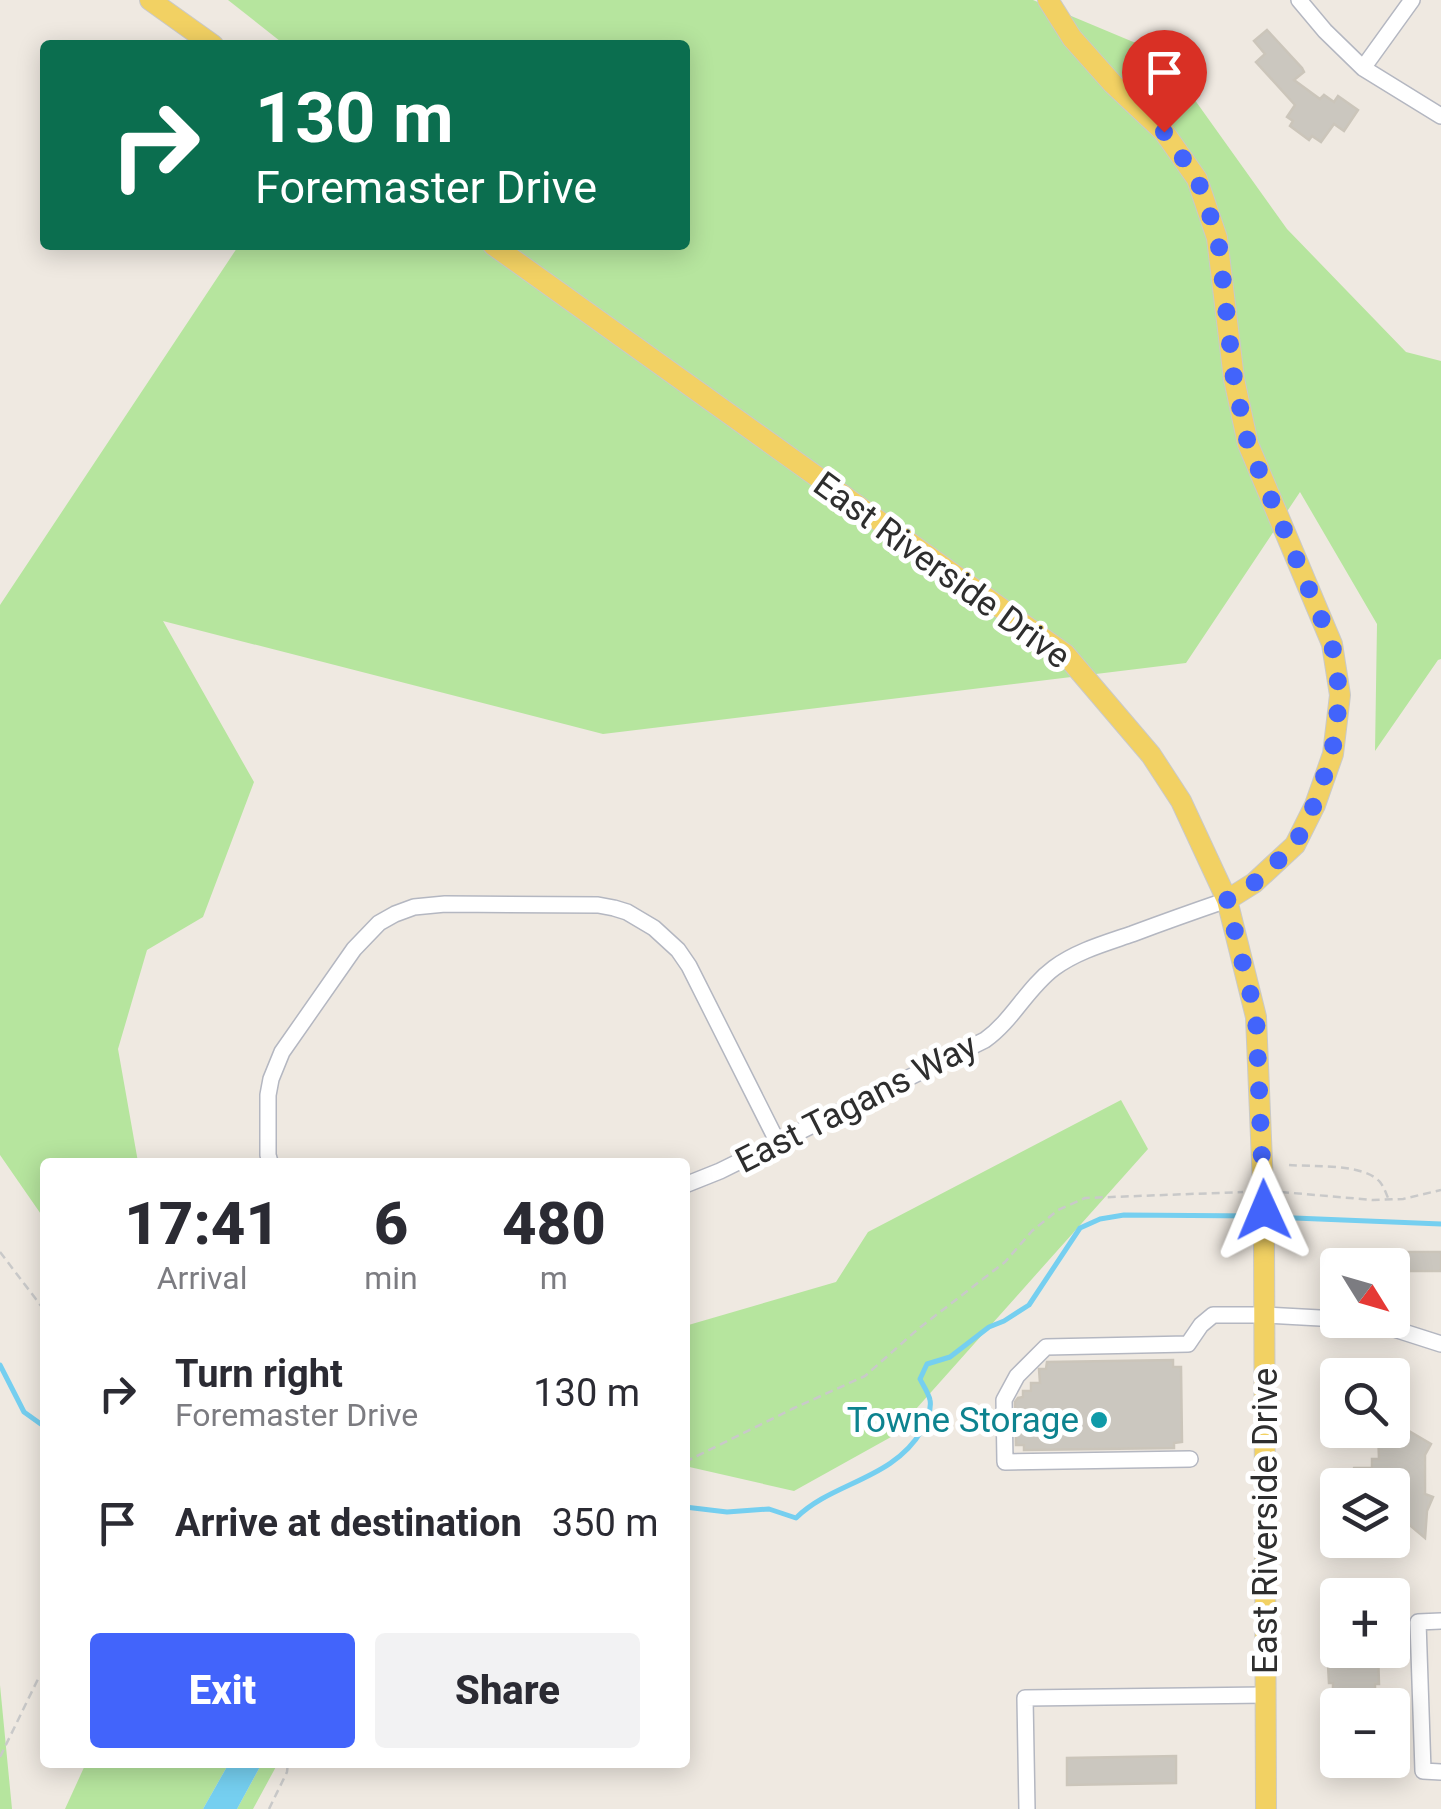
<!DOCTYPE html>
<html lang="en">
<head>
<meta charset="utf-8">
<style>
  body { margin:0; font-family:Roboto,sans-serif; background:#f2f2f3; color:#2b2b33; height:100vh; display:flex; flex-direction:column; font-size:38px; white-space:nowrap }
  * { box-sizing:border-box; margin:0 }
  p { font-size:32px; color:#7c7c81 }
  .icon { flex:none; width:55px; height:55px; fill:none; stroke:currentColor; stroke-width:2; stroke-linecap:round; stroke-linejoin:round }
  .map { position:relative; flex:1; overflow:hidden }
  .side { position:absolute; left:40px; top:1158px; width:650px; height:610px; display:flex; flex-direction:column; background:#fff; border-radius:10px; box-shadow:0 5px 25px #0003 }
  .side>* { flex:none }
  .hud { position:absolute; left:40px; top:40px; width:650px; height:210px; border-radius:10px; box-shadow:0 5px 25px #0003; background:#0b6e4f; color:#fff; overflow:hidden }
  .needle { width:65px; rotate:127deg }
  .controls { position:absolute; left:1320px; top:1248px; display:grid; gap:20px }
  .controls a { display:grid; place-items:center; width:90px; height:90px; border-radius:10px; background:#fff; box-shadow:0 5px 25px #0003; font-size:50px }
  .pin { position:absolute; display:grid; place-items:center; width:85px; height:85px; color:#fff; margin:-102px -42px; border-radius:50% 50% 50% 0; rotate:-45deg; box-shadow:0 0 10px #0007 }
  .pin .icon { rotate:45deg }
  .me { position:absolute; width:110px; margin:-55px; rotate:359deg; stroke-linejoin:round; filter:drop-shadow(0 0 8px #0008) }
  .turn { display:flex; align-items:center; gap:35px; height:210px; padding:0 50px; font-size:45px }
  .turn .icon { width:130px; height:130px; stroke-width:2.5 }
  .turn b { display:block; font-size:70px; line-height:85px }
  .eta { display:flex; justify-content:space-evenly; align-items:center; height:170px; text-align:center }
  .eta b { font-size:60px; font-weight:800; line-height:70px }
  .primary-button { display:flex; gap:20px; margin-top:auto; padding:20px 50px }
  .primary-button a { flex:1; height:115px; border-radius:10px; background:#4264fb; color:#fff; font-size:40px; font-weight:800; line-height:115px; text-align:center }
  .primary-button a+a { background:#f2f2f3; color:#2b2b33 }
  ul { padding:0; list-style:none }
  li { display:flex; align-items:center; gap:30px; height:130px; padding:0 50px }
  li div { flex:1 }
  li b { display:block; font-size:38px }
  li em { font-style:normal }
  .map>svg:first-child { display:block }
  .green { fill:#b6e59e }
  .water { fill:#75cff0 }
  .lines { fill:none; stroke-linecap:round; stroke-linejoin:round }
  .stream { stroke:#75cff0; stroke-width:5 }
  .building { fill:#cbc7bf; stroke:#cbc5ba; stroke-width:2.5 }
  .minor-casing { stroke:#b4b7c1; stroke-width:18 }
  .major-casing { stroke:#c9c9c9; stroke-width:22 }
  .path { stroke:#c9c9c9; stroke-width:2.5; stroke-dasharray:8 5; stroke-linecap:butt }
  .minor { stroke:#fff; stroke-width:15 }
  .major { stroke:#f2d163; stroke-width:20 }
  .major-bridge-casing { stroke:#c9c9c9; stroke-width:22; stroke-linecap:butt }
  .major-bridge { stroke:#f2d163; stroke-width:20 }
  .route { stroke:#4264fb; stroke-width:18; stroke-dasharray:0 32.4 }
  .culture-dot { fill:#0f9aa8; stroke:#fff; stroke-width:4 }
  .labels { text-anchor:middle; stroke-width:10; stroke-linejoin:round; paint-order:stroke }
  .street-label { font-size:35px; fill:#2e2e2e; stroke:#fff }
  .culture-label { font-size:35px; fill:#0d838f; stroke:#fff; text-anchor:end }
</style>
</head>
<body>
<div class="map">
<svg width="1441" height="1809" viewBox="0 0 1441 1809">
  <rect width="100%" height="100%" fill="#efe9e1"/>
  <path class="green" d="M228,0H1033L1162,54L1287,229L1406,352L1441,361V659L1438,660L1375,751L1377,624L1300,492L1186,663L603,734L163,621L254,782L203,917L147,950L118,1049L138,1162H45V1220L0,1155V605L239,245H685V45H285Z
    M1121,1100L1148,1149L891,1437L794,1491L685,1466V1326L836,1282L868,1232Z
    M0,1685L12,1809H0Z
    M86,1763H229L203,1809H65Z
    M262,1763H278L253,1809H237Z"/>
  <path class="water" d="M229,1763H262L237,1809H203Z"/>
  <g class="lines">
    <path class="stream" d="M1269,1217L1441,1224
      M0,1365L24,1412L45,1427
      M685,1507L727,1512L769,1509L796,1518C832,1482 893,1480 922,1430C926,1422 932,1410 930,1400C929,1394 923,1385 920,1379L927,1364L950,1357L989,1327L1004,1321L1029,1305L1080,1228L1100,1219L1124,1215L1258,1216"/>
  </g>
  <path class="building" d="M1267,30L1302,68L1304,72L1294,80L1320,99L1324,95L1334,102L1338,96L1358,110L1344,131L1334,124L1321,142L1312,136L1309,140L1290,126L1293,121L1287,117L1295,105L1256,62L1265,54L1254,41Z
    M1379,1252H1441V1271H1392V1265H1379Z
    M1173,1360V1367H1181L1182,1442L1174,1443V1448L1024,1450V1445H1016L1015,1402L1018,1398L1023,1397V1391H1031V1383H1040L1039,1369H1046L1047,1362Z
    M1392,1421L1431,1444L1425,1455V1494L1433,1497L1427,1511L1425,1538L1406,1522H1392V1485H1344L1354,1468H1372V1459H1379L1378,1430H1392Z
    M1332,1650L1378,1651L1379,1684H1375V1692H1372L1373,1705H1333V1683H1329L1328,1665Z
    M1176,1756V1783L1067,1785V1758Z"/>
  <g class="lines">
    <defs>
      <path id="minor" d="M1299,0L1325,31L1363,68L1441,116
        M1363,68L1412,0
        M270,1162L268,1155V1095L271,1079L282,1052L354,949L379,923L395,914L414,907L445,904L598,905L614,908L627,912L654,928L678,950L689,966L778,1143
        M685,1185L720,1171L985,1040C1013,1020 1027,988 1054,968C1077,951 1106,943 1132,934C1164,922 1195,911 1227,900
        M1350,1320L1388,1327L1441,1344
        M1190,1459L1005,1462L1004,1400L1017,1376L1046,1347L1188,1344L1201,1325L1213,1315H1265L1338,1319
        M1441,1621L1418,1622L1423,1771L1441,1772
        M1027,1809L1025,1698L1266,1695"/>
      <path id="major" d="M150,0L213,45
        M1048,0L1072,38L1113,84L1164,132L1197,179L1217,238L1234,379L1248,444L1332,644L1340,695L1333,754L1315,805L1295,845L1254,883L1227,900
        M493,245L1065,654L1151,755L1181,801L1227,900L1256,1017L1263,1186
        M1264,1234L1266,1809"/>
    </defs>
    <use href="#minor" class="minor-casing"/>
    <use href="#major" class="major-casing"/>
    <path class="path" d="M1289,1165C1313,1167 1363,1163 1380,1182C1384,1187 1386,1193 1388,1198
      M1281,1192L1373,1200L1403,1199L1441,1190
      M0,1252L45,1311
      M685,1462L792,1409L865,1376L918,1329L1005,1262L1032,1231L1058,1210L1085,1198L1243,1192
      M0,1757L38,1679L45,1677
      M269,1809L287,1772L288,1762"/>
    <use href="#minor" class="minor"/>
    <use href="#major" class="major"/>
    <defs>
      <path id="major-bridge" d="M1263,1186L1264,1234"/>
    </defs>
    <use href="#major-bridge" class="major-bridge-casing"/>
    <use href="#major-bridge" class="major-bridge"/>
  </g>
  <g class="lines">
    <path class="route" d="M1164,132L1197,178L1218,238L1234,379L1248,444L1332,644L1340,695L1332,754L1314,805L1295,845L1254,883L1227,900L1256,1016L1264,1210"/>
  </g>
  <circle class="culture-dot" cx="1099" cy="1420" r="10"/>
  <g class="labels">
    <g class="street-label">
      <text transform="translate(942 570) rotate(36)" y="12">East Riverside Drive</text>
      <text transform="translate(856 1103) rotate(-27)" y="12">East Tagans Way</text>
      <text transform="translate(1265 1521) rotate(-90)" y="12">East Riverside Drive</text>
    </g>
    <g class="culture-label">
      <text x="1079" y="1432">Towne Storage</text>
    </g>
  </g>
</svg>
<div class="controls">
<a><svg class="needle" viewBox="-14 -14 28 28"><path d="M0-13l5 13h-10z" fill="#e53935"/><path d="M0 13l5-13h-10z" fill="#7c7c81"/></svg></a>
<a><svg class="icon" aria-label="search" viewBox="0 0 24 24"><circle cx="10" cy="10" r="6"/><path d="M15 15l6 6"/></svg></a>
<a><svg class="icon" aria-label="layers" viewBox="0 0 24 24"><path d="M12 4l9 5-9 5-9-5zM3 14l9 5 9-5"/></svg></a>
<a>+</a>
<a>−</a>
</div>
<div class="pin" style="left:1164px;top:132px;background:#d93025"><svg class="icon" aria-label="arrive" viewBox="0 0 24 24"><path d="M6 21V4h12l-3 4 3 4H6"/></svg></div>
<svg class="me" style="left:1264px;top:1210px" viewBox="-20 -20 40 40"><path d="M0-17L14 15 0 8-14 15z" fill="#4264fb" stroke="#fff" stroke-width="4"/></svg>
<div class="hud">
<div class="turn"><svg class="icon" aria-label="right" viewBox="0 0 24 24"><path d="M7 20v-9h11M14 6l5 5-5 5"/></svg><div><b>130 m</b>Foremaster Drive</div></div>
</div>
<section class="side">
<div class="eta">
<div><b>17:41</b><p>Arrival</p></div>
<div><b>6</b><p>min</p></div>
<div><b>480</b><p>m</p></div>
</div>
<ul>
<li><svg class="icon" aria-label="right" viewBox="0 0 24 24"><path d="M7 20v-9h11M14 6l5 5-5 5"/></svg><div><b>Turn right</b><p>Foremaster Drive</p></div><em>130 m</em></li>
<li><svg class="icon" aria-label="arrive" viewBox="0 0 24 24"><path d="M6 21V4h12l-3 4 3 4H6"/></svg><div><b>Arrive at destination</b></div><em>350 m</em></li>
</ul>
<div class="primary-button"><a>Exit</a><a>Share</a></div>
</section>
</div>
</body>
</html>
